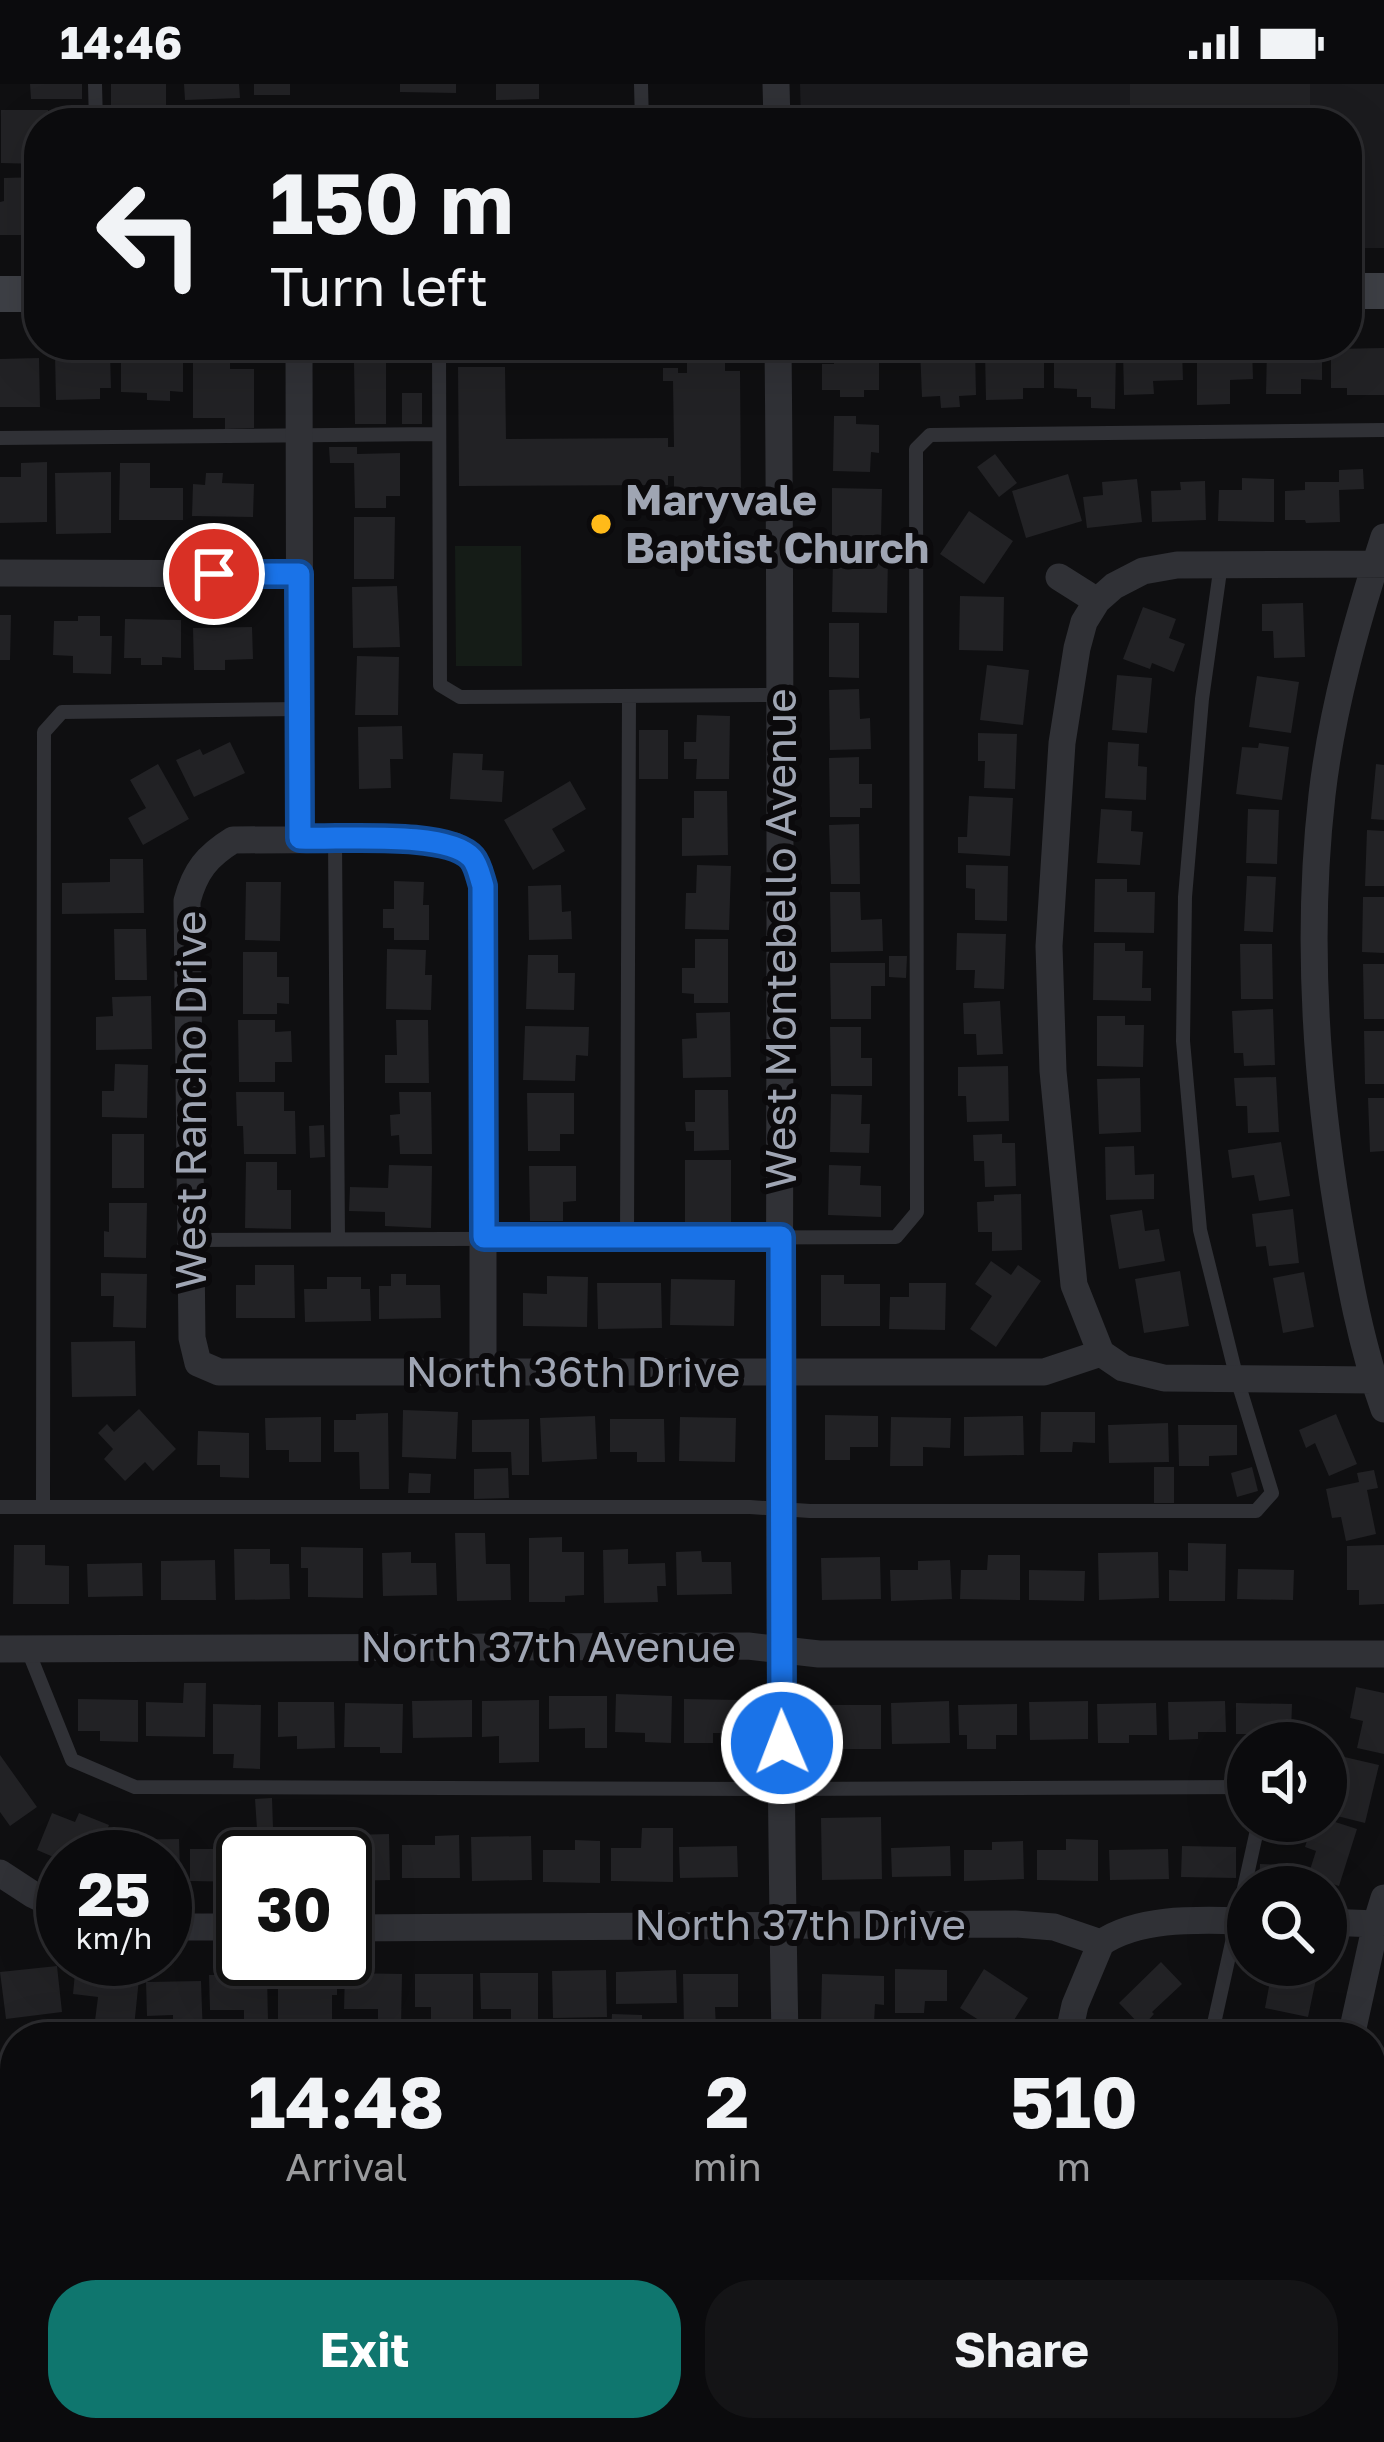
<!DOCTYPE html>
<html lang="en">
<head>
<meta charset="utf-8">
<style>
  body { margin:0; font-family:"Golos Text",sans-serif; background:#141416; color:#f1f3f6; height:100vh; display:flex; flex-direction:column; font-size:45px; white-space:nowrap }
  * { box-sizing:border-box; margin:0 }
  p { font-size:39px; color:#9a9b9d }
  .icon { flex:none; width:66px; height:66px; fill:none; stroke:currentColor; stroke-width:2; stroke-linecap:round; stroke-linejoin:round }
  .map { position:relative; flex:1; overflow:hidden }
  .sheet { position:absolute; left:0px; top:1938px; width:1386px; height:420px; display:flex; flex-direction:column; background:#0b0b0d; border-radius:48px 48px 0 0; box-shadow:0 12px 48px #0002,0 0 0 3px #2b2b2e }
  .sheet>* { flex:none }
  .top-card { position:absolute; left:24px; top:24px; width:1338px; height:252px; border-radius:48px; box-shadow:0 12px 48px #0002,0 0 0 3px #2b2b2e; background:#0b0b0d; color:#f1f3f6; overflow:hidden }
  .buttons { position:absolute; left:1227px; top:1638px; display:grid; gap:24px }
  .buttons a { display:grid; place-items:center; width:120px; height:120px; border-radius:50%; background:#0b0b0d; box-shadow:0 12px 48px #0002,0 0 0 3px #2b2b2e; font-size:60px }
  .speed { position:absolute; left:36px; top:1746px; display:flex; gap:24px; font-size:60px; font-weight:700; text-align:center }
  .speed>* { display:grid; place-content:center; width:156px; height:156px; border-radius:50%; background:#0b0b0d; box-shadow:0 12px 48px #0002,0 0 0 3px #2b2b2e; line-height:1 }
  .speed small { font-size:30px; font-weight:400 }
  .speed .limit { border:6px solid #111; border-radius:18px; background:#fff; color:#111 }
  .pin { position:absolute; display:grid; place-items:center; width:102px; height:102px; color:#fff; margin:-51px; border:6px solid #fff; border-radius:50%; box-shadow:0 3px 12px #0007 }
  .me { position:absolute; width:132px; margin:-66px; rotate:359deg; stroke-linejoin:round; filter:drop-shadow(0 0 9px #0008) }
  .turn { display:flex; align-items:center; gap:42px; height:252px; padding:0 48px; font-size:54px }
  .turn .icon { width:156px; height:156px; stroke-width:2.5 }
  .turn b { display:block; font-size:84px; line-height:102px }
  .eta { display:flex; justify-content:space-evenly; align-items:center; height:204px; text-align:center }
  .eta b { font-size:72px; font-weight:700; line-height:84px }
  .cta { display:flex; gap:24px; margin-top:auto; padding:24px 48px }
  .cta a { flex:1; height:138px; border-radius:48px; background:#0f766e; color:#fff; font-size:48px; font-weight:700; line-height:138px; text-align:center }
  .cta a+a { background:#141416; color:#f1f3f6 }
  .status { display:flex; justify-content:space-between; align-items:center; height:84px; padding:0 60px; background:#0b0b0d; direction:ltr }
  .status svg { height:33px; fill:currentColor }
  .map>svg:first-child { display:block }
  .built { fill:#1b1b1e }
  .green { fill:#151c17 }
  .building { fill:#222225 }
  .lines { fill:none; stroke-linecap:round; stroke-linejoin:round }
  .lane { stroke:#303136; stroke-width:14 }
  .street { stroke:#303136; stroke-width:27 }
  .secondary { stroke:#3e4046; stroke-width:36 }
  .route-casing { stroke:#114b97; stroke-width:30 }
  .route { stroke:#1a73e8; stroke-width:21 }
  .poi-dot { fill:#ffba19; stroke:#0b0a0c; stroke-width:4.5 }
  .labels { text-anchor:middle; stroke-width:12; stroke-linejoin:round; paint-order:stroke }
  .poi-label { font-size:42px; font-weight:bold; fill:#9fa5b3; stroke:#0b0a0c; text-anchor:start }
  .street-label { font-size:42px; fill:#9fa5b3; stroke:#0b0a0c }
</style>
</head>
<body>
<div class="status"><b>14:46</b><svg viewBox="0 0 49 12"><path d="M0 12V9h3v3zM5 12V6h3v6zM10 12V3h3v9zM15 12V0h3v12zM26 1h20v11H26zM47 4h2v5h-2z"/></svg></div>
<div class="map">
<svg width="1384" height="2358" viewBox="0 0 1384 2358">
  <rect width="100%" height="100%" fill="#0f0f11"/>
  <path class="built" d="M800,0H1384V164H1347V39H801Z"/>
  <path class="green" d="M455,462H521L522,582H456Z"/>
  <path class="building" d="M30,0H82V15H31Z
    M111,0H166V21L111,22Z
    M184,0H239L240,14L185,16Z
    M254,0H290V11H254Z
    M400,0H456V9L400,8Z
    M496,0H539V15L496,16Z
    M1130,0H1310V39H1130Z
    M692,22H724L725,39H692Z
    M1,26H48V39H39V80L1,79Z
    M961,27H998V39H961Z
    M39,93V137H36V151H0V118L4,117V94Z
    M1020,261H1044V304H1023V315L986,316L985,269H1020Z
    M834,264H879V306H864V313H840V306H822V280H834Z
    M975,264L976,311L959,312L960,323L941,324L940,312L922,313L920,265Z
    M1252,264L1253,295L1230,296V320L1197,321V265Z
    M1384,264V311H1347V304H1331V265Z
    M1182,266L1183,296L1153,297L1154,310L1124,311L1123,268Z
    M1267,266H1322V296L1301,295V310H1266Z
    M1084,267H1116L1115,325L1091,324V313H1077V305L1054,304V274L1084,275Z
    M110,270L111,304H100V315L56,316L55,271Z
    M193,271H230V285H254V344L225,345V334H193Z
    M39,274L40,323H0V275Z
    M121,275L183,276V308L170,307V317L147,316V309L121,308Z
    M725,275V287H740L741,411L674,412V392H668V401L459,402L458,283H505L506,355L668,354V363H674L673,297H663V284H678V289H687V276Z
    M386,278V340H355L354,279Z
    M402,309H422V340H402Z
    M834,332H856V340L879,341V369L871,368L870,388L833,387Z
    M329,363H357V370L400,369V412H386V424H355L354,379H330Z
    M995,370L1017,399L999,413L977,383Z
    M47,378V438L0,439V393H21V379Z
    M120,379H150V404H183V436H119Z
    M1363,385L1364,405L1339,406L1340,438L1306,439L1305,436H1285V407L1305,406V398H1339V386Z
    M111,388V449L56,450L55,389Z
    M206,389H223L222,399L254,400L253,433L192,432L193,400L205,401Z
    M1068,390L1082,437L1026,454L1012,407Z
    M1242,394L1274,395V438L1218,437L1219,406H1242Z
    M1137,395L1142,438L1087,444L1083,413L1103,411L1102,398Z
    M1205,397L1206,436L1152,438L1151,407L1181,406L1180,398Z
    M832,404L882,405L881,453L855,452V460L832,459Z
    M969,427L1013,457L984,500L940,470Z
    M354,433H395L394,495H354Z
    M833,472H888L887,529L832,528Z
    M397,502L400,563L353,564L352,503Z
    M960,512L1004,513L1003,567L959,566Z
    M1303,519L1305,573L1274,574L1273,547H1262V520Z
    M1143,523L1176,535L1169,554L1185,560L1174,588L1152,579L1150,585L1123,575Z
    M0,531H11L10,576H0Z
    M78,532H100V552H112L111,590L73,589V572L53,571L54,537H78Z
    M125,535L181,536V574L162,573V581H141V574H124Z
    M829,539H859V594L829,593Z
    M252,543L253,575L225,576V586H194L193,544Z
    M357,572L399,573L398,631H355Z
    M987,581L1029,586L1023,641L980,636Z
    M1117,591L1152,594L1147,649L1112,646Z
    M1257,592L1299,598L1291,649L1249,643Z
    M859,605L860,635L870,634L871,665L830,666L829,606Z
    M697,631L730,632L729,695H696L697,675H684V658H696Z
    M402,642L403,675H390L391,704L359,705L358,643Z
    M639,646H668V695H639Z
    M978,649L1017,650L1015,705L984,704L985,677H978Z
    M230,658L245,689L194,713L176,676L200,665L203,671Z
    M1108,658L1139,660L1138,682L1147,683L1146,716L1105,714Z
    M1259,659L1289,663L1282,716L1236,710L1242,663L1258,664Z
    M453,669L483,670L482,686L504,687L502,718L450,715Z
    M859,673V700H872V724H860V733H830L829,674Z
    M158,680L189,735L143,761L128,734L146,724L130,696Z
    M1376,680L1384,681V736L1371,735Z
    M570,697L586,725L552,745L565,767L533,786L504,736Z
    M694,707H727L728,771L682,772V734H694Z
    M969,712L1013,714L1010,772L958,769V753H967Z
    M1101,725L1132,727L1131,747L1143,748L1140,781L1097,779Z
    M1248,725L1279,726L1277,780L1246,779Z
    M859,740L860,800H831L829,741Z
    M1367,746L1384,747V802H1365Z
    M110,775H143L144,829L62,830V799L110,798Z
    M697,781L731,782L729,846L685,845L686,809H696Z
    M966,781L1008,782L1007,837L975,836V805L966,804Z
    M1247,792L1276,793L1273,848L1244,847Z
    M1095,795H1127V808H1155L1154,849L1094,848Z
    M394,797L424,798L423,821H429V856H394V844H383V825H394Z
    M246,798H281L280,857L245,856Z
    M561,801L562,828L571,827L572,855L529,856L528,802Z
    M830,808H860L861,836L882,835L883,867L831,868Z
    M1363,813H1384V869L1362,868Z
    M114,845H146L147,896H115Z
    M957,849L1006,850L1004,905L974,904L975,886H956Z
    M695,855H728V919H694V910L682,909V884H695Z
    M1094,859H1125V867H1143L1142,904H1151V917L1093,916Z
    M1240,860H1272L1273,915H1241Z
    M387,865L426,866L425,891H432L431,926L386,925Z
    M243,868H277V893H289V920L277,919V930H243Z
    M528,871H558V889H575L574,926L526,925Z
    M889,872H907L906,894L889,893Z
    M830,879H885V902H871V935H831Z
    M1363,880H1384V935H1364Z
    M151,912L152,965L96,966V933L113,932L112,913Z
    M1000,917L1003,970L977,971L976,950H964L963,919Z
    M1273,925L1275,981L1244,982L1243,969H1234L1232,927Z
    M730,928L731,993L683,994L682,955L697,954L696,929Z
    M1097,932H1125V941H1144L1143,983L1097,982Z
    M238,936H275V948L291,947L292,978H275V998H239Z
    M396,936H428L429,999H385V971H397Z
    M525,942L589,943L588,972L576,971L575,997L523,996Z
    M830,943H861V974H872V1002H831Z
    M1364,947H1384V1000H1365Z
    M115,980L148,981L147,1034L102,1033V1007H114Z
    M1008,982L1009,1037L967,1038L966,1012H958V983Z
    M1276,993L1279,1048L1248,1049L1247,1022H1236L1234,994Z
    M1140,994L1141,1048L1099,1050L1097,995Z
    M695,1006H728L729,1066L694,1067V1047H686L685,1038H695Z
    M236,1008H284V1027H295L296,1070H244L243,1042H237Z
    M399,1008H431L432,1070H400L399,1051L391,1052L390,1031L400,1030Z
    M527,1009H574V1050H560V1067H528Z
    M831,1010L862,1011L861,1040H870L869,1069L830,1068Z
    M1368,1014H1384V1067L1370,1068Z
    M324,1041L325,1073L310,1074L309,1042Z
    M112,1050H144V1104H112Z
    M1002,1050V1059H1015L1016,1102L985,1103L984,1077H974L973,1051Z
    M1281,1058L1290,1112L1259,1117L1254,1091L1232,1094L1228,1066Z
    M1134,1062L1135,1091L1154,1090V1115L1106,1116L1105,1063Z
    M685,1076H731V1139H685Z
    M246,1078H277V1106H291V1145L245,1144Z
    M389,1081L432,1082L431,1144L385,1142V1128L349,1127L350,1103L388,1104Z
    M829,1081L861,1082L860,1101L881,1102V1133L828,1131Z
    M529,1082H576V1117L563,1118V1137H530Z
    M1021,1110L1022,1166L992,1167V1148H978L977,1118L994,1117V1111Z
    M109,1119H147L146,1174L104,1173V1147L109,1148Z
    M1293,1125L1299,1179L1269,1182L1266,1162L1256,1163L1252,1130Z
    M1142,1126L1145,1147L1159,1145L1165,1177L1119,1185L1110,1131Z
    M991,1177L1011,1191L1018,1181L1041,1197L996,1263L970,1245L992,1212L975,1200Z
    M255,1181H294L295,1234H236V1201H255Z
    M1180,1187L1189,1242L1144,1249L1135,1195Z
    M1304,1188L1314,1243L1283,1249L1273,1194Z
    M101,1189L147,1190L146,1244L113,1243L114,1212H101Z
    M391,1190H406V1201H440L441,1234L379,1235V1202H391Z
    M821,1191H844V1200H880V1242H821Z
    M547,1192L588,1193L587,1243L523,1242V1209L547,1210Z
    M327,1193H361V1205H370L371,1237L305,1238L304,1205H327Z
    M671,1195L735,1196L734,1242L670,1241Z
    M597,1199H661L662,1244L598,1245Z
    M909,1199H946L945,1246L889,1245L890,1213H909Z
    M135,1257L136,1312L72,1313L71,1258Z
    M139,1325L176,1365L153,1387L145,1378L125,1397L104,1375L113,1365L98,1349L107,1340L114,1348Z
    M403,1326L458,1328L456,1375L402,1373Z
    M1041,1328H1095V1359L1073,1358L1072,1368H1040Z
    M388,1329L389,1405H360L359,1368H334V1336H356V1330Z
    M1336,1330L1357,1380L1329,1392L1315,1359L1306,1364L1299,1346Z
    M825,1331L878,1332V1363H850V1376H825Z
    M595,1332L597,1375L542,1378L540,1334Z
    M1023,1332L1024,1371L964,1372V1333Z
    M321,1333V1378H289V1366H266L265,1334Z
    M680,1333L736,1334L735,1378L679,1377Z
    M891,1333L951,1334L950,1364L923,1363V1382H890Z
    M529,1335V1391H512L511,1368H472V1336Z
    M610,1335H664L665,1378H637V1368H610Z
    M1168,1339L1169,1378L1109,1379L1108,1341Z
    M1178,1341H1237V1371L1209,1372V1382H1179Z
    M198,1347L249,1349V1394L220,1393V1381H197Z
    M1154,1383H1174V1419H1154Z
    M1252,1383L1258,1407L1237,1413L1231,1389Z
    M508,1384L509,1414L474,1415V1385Z
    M1374,1386L1378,1404L1367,1406L1376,1450L1346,1457L1341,1433L1332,1434L1326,1405L1359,1398L1357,1389Z
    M409,1389L431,1390L430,1409H408Z
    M455,1449H485L486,1480H510L511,1516L457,1517Z
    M562,1453V1468H584V1511L565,1512V1518H529V1454Z
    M1188,1459L1226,1460L1225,1517H1169V1486L1188,1487Z
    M14,1461H45V1481L69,1482V1520H13Z
    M1384,1461V1520L1359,1521V1506H1347V1462Z
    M301,1463L363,1464V1514L308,1513V1484H301Z
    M234,1465H270V1480H289L290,1515L235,1516Z
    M628,1465V1480L665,1479L666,1502H657L658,1518L604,1519L603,1466Z
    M701,1467L702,1478H731L732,1510L677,1511L676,1468Z
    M411,1468V1479H436L437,1511L383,1512L382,1469Z
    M1158,1468L1159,1514L1099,1516L1098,1469Z
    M988,1471H1020V1516L960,1515L961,1486H987Z
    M880,1473L881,1515L822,1516L821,1474Z
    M215,1476L216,1516H161V1477Z
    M950,1476L952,1515L891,1517L890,1486H918V1477Z
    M142,1479L143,1512L88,1513L87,1480Z
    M1238,1485L1294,1486L1293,1516L1237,1515Z
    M1029,1486L1085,1487L1084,1517L1029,1516Z
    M184,1599H206L205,1653L146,1652V1618L183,1619Z
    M1356,1603L1384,1609V1670L1357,1664L1363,1637L1350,1634Z
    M616,1610L672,1612L671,1659L645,1658V1649L615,1648Z
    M549,1612H607V1664H585V1644L549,1645Z
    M78,1615L138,1616V1658L100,1657V1647H78Z
    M684,1615L741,1616V1649H713V1659H684Z
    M472,1616V1653L413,1654L412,1617Z
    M539,1616V1678L499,1679V1652L482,1653V1617Z
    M949,1617L950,1659L892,1660L891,1619Z
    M1088,1617V1655L1030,1656L1029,1618Z
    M1225,1617L1226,1648H1198V1655L1169,1656L1168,1618Z
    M278,1618H334L335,1664L297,1665V1652L278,1653Z
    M345,1619L403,1620L402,1669H380V1663H344Z
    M1156,1619L1157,1651H1129V1659H1098L1097,1620Z
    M1236,1619L1292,1620L1291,1650L1269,1649V1659H1251L1252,1650H1236Z
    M213,1620L261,1621L260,1685L233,1684L234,1670H213Z
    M1017,1620V1651H996V1665H967V1651H959L958,1621Z
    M822,1621H881V1665H822Z
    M0,1671L37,1723L10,1742L0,1728Z
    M1340,1672L1379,1681L1365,1739L1333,1731L1340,1703L1333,1701Z
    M272,1714L273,1744L257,1745L255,1715Z
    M52,1729L75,1738L79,1729L109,1741L96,1773H63V1777L37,1766Z
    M881,1733L882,1795L822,1796L821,1734Z
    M1326,1735L1357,1745L1339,1802L1308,1792L1316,1767L1305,1763L1313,1737Z
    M642,1744H673V1798L611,1797V1764H641Z
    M389,1750L390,1796L345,1797V1773H330L329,1765H351V1751Z
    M459,1751L460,1794H402V1761H435V1752Z
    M531,1752L532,1796L472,1797L471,1753Z
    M179,1755L180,1787L165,1788V1773H119V1756Z
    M1066,1755L1098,1756V1797L1037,1796V1766H1066Z
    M226,1756L247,1757V1773H243V1798L190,1797V1765H226Z
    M575,1756L600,1757V1799L543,1798V1766H575Z
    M1023,1757L1024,1795L964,1797V1766H992V1758Z
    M319,1760V1773H259V1761Z
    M737,1762L738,1793L680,1794L679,1763Z
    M950,1762L951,1792L892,1793L891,1764Z
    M1182,1762L1236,1763V1794L1181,1793Z
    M1168,1765L1169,1795L1110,1796L1109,1766Z
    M1260,1780L1289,1781V1796H1305L1304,1803H1259Z
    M76,1878L140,1885L133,1953H114L115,1947L94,1945L98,1913L73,1910Z
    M1161,1878L1182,1900L1152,1928L1154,1930L1142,1943L1119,1919Z
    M1273,1881H1319L1308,1933L1265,1924Z
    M57,1882L62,1928L6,1935L0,1888Z
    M895,1885L947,1886V1917H925L924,1929H895Z
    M984,1885L1028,1914L1004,1952L960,1924Z
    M606,1886L607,1933L553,1934L552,1887Z
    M676,1886L677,1919L616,1920V1888Z
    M278,1889H337V1911H332V1940H278Z
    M345,1889L402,1890L401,1943H378V1925H344Z
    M480,1889H538V1941H511V1925H481Z
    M267,1890L268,1937H244V1926H210L209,1891Z
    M415,1890H473V1937H431V1923H415Z
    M683,1890H738V1923H715L716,1944L684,1945Z
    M822,1890L884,1892V1921L875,1920L874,1939L821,1937Z
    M201,1897L203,1953H173V1931L147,1932L146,1898Z
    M612,1930L642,1931V1953H611Z
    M1253,1941L1301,1948V1953H1251Z
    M0,2035H15V2070H0Z
    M1376,2060L1384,2061V2116L1371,2115Z
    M1379,2123H1384V2184L1371,2183V2152L1377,2153Z
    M1371,2195H1384V2249L1371,2248Z
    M1373,2257H1384V2317H1371Z
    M1384,2327V2358H1368L1367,2343H1371V2328Z
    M548,2343H588L589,2346L598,2343L605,2358H554Z
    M679,2343H725V2358H679Z
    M842,2343H882V2358H841Z
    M1276,2350V2358H1222V2352Z"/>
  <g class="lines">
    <path class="lane" d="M95,0L96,39
      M641,0L642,39
      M439,261L440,601L460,613L782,611
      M0,354L439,350
      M335,756L338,1155
      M627,1153L629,612
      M192,1156L896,1153L917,1128L916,365L930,351L1384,346
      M43,1421L44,648L62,628L300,625
      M0,1423H750L810,1427H1256L1272,1409L1237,1295L1200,1146L1183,957L1185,813L1202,615L1221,480
      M27,1564L72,1676L135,1703L782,1705L1248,1703
      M1211,1953L1259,1737
      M0,1978H15
      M0,2248H15
      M645,2343V2358
      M919,2343V2358
      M1190,2343L1191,2358"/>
    <path class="street" d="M776,0L777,39
      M299,261L300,755
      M778,261C784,825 774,1389 785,1953
      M1384,453C1357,537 1332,624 1322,711C1306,851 1315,990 1338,1130C1349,1195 1361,1262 1384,1325
      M0,489L299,490
      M1059,493L1097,517
      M1101,1269L1074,1201L1053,987L1049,862L1062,659L1077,564L1084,538L1097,517L1114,502L1143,487L1177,481L1384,480
      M483,1288V802L474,775L455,762L415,755L233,756C207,772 195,787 187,817L192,1254L198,1279L219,1288H1044L1101,1269L1123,1284L1164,1294L1373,1296
      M0,1565L748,1562L819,1570H1384
      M0,1789L32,1810L63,1825
      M1326,1838L1376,1840
      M165,1843H243
      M345,1844L1015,1840L1054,1843L1101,1859C1141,1832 1201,1836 1248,1837
      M1068,1953L1075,1921L1101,1859
      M1351,1953L1376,1840L1384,1814
      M0,2112H15
      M784,2343V2358
      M1057,2343L1058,2358
      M1324,2343L1326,2358"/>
    <path class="secondary" d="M1347,207H1384
      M0,210H39"/>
  </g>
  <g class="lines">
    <defs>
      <path id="route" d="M214,490H299L300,754C338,756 448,746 472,774C478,781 480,793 483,802L484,1153H781L782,1659"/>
    </defs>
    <use href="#route" class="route-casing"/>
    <use href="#route" class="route"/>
  </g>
  <circle class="poi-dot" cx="601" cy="440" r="12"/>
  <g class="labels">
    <g class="poi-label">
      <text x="625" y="431">Maryvale<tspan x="625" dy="48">Baptist Church</tspan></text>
    </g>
    <g class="street-label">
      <text transform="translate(781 855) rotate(-90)" y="15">West Montebello Avenue</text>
      <text transform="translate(191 1016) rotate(-90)" y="15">West Rancho Drive</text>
      <text x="573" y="1303">North 36th Drive</text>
      <text x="548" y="1578">North 37th Avenue</text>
      <text x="800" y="1856">North 37th Drive</text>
    </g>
  </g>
</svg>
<div class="buttons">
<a><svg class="icon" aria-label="sound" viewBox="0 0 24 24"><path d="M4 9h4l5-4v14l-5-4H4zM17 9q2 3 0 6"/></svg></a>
<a><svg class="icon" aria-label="search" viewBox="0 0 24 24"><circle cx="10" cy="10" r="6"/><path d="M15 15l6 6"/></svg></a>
</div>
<div class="speed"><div>25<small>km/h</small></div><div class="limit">30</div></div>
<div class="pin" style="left:214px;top:490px;background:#d93025"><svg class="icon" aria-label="arrive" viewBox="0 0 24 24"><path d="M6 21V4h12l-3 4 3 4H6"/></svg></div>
<svg class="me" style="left:782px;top:1659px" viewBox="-20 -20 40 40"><circle r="17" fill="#1a73e8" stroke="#fff" stroke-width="3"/><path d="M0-11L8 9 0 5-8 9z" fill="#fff"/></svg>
<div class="top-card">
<div class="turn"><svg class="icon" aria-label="left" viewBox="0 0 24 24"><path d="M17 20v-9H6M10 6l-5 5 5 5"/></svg><div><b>150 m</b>Turn left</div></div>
</div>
<section class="sheet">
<div class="eta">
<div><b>14:48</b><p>Arrival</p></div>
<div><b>2</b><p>min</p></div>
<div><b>510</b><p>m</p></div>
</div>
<div class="cta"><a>Exit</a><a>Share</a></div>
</section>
</div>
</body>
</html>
